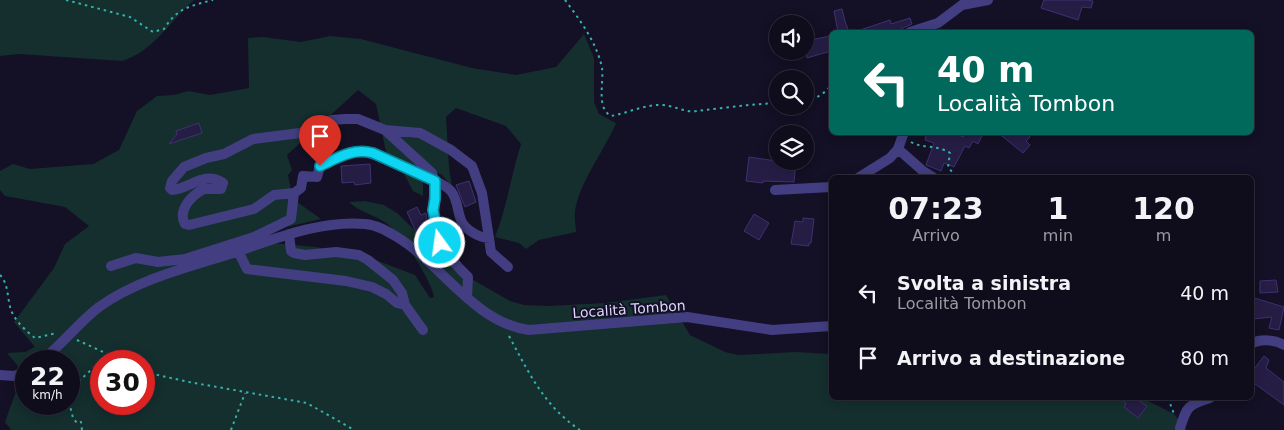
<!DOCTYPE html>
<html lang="it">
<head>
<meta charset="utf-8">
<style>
  body { margin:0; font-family:"DejaVu Sans",sans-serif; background:#1d1a29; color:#f1f3f6; height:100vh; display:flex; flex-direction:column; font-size:19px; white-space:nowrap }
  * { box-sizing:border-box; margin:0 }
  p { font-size:16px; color:#9b9ba3 }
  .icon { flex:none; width:28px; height:28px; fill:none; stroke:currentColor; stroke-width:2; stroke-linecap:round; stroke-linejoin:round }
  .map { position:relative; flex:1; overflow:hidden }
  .details { position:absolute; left:829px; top:175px; width:425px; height:225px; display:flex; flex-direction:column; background:#0f0c1c; border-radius:8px; box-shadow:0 2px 12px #0003,0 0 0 1px #2f2c3b }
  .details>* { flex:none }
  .hud { position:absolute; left:829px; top:30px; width:425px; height:105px; border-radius:8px; box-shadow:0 2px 12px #0003,0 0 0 1px #2f2c3b; background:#00695c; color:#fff; overflow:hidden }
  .buttons { position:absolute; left:769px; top:15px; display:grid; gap:10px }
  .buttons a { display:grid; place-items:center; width:45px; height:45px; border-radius:50%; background:#0f0c1c; box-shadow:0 2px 12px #0003,0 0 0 1px #2f2c3b; font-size:25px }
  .speed { position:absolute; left:15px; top:350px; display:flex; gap:10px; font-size:25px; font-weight:700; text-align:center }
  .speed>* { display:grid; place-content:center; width:65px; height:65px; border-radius:50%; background:#0f0c1c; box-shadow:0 2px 12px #0003,0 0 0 1px #2f2c3b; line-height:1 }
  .speed small { font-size:12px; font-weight:400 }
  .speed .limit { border:8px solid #d22; background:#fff; color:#111 }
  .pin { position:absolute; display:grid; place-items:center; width:42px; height:42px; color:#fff; margin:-51px -21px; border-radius:50% 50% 50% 0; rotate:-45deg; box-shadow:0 0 5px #0007 }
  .pin .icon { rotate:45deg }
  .me { position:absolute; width:55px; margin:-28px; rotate:346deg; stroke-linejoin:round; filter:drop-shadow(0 0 4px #0008) }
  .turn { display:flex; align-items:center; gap:18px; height:105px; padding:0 25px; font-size:22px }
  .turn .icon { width:65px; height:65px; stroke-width:2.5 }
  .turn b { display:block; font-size:35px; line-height:42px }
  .eta { display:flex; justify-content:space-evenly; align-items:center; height:85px; text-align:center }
  .eta b { font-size:30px; font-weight:700; line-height:35px }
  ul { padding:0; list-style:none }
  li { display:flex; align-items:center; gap:15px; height:65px; padding:0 25px }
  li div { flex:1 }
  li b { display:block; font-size:19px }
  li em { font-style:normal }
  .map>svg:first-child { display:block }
  .green { fill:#142f2e; fill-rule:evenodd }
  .building { fill:#261d45; stroke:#3f3170 }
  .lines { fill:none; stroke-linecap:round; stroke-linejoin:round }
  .path { stroke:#36b1ad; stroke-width:2; stroke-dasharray:2.5 4; stroke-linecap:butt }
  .street { stroke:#423e81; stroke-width:10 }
  .route-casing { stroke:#088a9d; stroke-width:12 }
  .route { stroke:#0dd5f2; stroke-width:9 }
  .labels { text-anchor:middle; stroke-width:4; stroke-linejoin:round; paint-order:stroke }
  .street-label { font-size:14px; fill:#dcd6fd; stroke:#141025 }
</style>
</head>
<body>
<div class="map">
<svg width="1284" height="430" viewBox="0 0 1284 430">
  <rect width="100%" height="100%" fill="#141025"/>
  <path class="green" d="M0,0H194C170,21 154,51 122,61L19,54L0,56Z
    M584,34L594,58V102L599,114L616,123C605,150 578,184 575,212C574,219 576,226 576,232L539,240L526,249L519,243L495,237C507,207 511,175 521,144L506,126L456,108L446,117L449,167L452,187L442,175L427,168L423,175V196L413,191L399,164L386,152L376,104L358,90L287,155L292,170L288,175L293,199L321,219L256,234L251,241L316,247L373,259L415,275L430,298L434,297C432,281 400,232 386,223C375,215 359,212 349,202L365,201L384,205L397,213L456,270L510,301L524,305L548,306L605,303L666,295L690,335L725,352L738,355L796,352L831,354V398H1142L1174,414L1187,430H11L5,422L20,380L18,366L7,353L25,352L35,347L14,322L54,268L65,244L89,226L65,207L5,196L0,190V171L13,164L30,169L93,164L119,150L137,111L157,96L174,95L188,91L210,95L249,88L248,38L263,37L301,42L330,36L361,39L472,68L516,75L556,67ZM26,361H69V404H26ZM101,361H144V404H101Z"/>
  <path class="building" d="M1044,0H1088L1093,1L1091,8L1082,7L1078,20L1041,8Z
    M842,9L845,21L849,32H838L834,11Z
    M910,18L912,24L894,32H857V31L890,20L891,24Z
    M831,36V51L807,58L805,41Z
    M199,123L202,133L169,144L177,134L176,131Z
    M927,132H953L963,137L964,136L958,132H984L978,144L973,141L969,148L965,146L954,167L944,163L941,171L926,165L934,143L925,140Z
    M997,132H1027L1030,137L1026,141L1030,145L1023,153Z
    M749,157L776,161H796L794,182L763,181V183L746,181Z
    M370,164L371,183L355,185L354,182L342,183L341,166Z
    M469,181L476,202L465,207L456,185Z
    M417,207L421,215L426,213L427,222L425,224L428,229L417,234L407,212Z
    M754,214L769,223L759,240L744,231Z
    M803,218L814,219L811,243H809V246L791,244L795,221L803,222Z
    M1276,280L1278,292L1260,293V281Z
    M1251,297L1284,307L1279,330L1269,328L1272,317L1252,319Z
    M1264,356L1269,360L1266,368L1284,382V405L1251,381V373Z
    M1119,398H1135L1147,406L1138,418L1124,407L1126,403Z"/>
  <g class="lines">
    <path class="path" d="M66,0L130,17L153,32L164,29C177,8 190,6 213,0
      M565,0C580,20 597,43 602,68C604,83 596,108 611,116C628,113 645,104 663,105C675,106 686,113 697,111C723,108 751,104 778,103
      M805,101C814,100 826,93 831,85
      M911,142C923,149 936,144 950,153L948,167L957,178
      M0,275C9,284 7,299 11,310C15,321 26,331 35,338L57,333
      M509,336C529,373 544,406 580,430
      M77,340L123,361
      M101,361L110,354
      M144,372L189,382L307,403L354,430
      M69,390L101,361
      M69,392L70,396L69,398
      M1168,398L1174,414
      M69,402L73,418L77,423L81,422L82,430
      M231,430L245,393"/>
    <path class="street" d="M910,32L938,23L962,5L988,0
      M385,130L420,133L451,150L472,166L482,193L489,238C479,238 464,229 461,220C457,210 458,200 451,191C442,181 369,149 356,151C343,153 332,160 320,166L317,177L303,176L301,188L294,193L274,195L254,209L189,225L185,224C177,210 192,195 204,189H221L223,183C204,170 190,189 172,190L170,188L172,181L184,167L206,158L224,154L253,139L300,133L332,120L345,119H358L385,130L432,173C438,188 432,197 433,212C435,239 449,259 468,277L467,298
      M904,132L898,149L923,171L934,178
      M858,178L890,158L898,149
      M775,190L831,187
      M489,238L491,252L508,267
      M238,251L247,269L346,281L372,287L386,294L397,303L405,305L402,293L393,280L368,260L359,255L336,252L305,255L294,253L291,251L289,234
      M111,266L136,258L158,262L185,259L254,237L291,219L294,193
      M405,305L423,330
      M1251,344C1261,338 1275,340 1284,345
      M41,361C62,345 78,323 99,307C140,278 190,267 236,252C277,238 322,220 365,224C377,225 387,231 397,237C442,264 473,322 529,330L687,317L772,330L831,326
      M0,375L14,376L26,372
      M1180,428C1187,407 1187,405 1210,398"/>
  </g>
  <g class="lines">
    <defs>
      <path id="route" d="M320,166C339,157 353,148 373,153L435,181V199L433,210L440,243"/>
    </defs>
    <use href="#route" class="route-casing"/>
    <use href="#route" class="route"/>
  </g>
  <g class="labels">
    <g class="street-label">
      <text transform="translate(629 309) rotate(-4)" y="5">Località Tombon</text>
    </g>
  </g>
</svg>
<div class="buttons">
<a><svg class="icon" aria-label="sound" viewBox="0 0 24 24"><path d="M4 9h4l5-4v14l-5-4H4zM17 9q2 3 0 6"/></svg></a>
<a><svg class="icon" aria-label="search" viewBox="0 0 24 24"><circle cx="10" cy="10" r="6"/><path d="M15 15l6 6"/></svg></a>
<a><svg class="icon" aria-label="layers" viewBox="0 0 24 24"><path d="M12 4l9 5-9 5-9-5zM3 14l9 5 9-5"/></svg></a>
</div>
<div class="speed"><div>22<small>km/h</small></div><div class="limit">30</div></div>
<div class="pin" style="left:320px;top:166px;background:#d93025"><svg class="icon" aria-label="arrive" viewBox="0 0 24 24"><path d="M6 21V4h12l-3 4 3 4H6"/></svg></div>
<svg class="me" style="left:440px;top:243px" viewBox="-20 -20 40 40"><circle r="17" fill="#0dd5f2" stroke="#fff" stroke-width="3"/><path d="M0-11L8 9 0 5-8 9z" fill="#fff"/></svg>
<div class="hud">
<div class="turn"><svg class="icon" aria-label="left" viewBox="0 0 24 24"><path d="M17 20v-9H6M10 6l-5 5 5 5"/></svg><div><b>40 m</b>Località Tombon</div></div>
</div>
<section class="details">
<div class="eta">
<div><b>07:23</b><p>Arrivo</p></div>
<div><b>1</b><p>min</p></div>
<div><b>120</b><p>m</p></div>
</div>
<ul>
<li><svg class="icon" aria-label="left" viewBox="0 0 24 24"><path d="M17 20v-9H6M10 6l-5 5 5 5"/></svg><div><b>Svolta a sinistra</b><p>Località Tombon</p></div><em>40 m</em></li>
<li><svg class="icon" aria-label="arrive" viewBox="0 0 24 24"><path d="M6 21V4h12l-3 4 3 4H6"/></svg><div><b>Arrivo a destinazione</b></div><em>80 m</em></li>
</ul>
</section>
</div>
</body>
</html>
